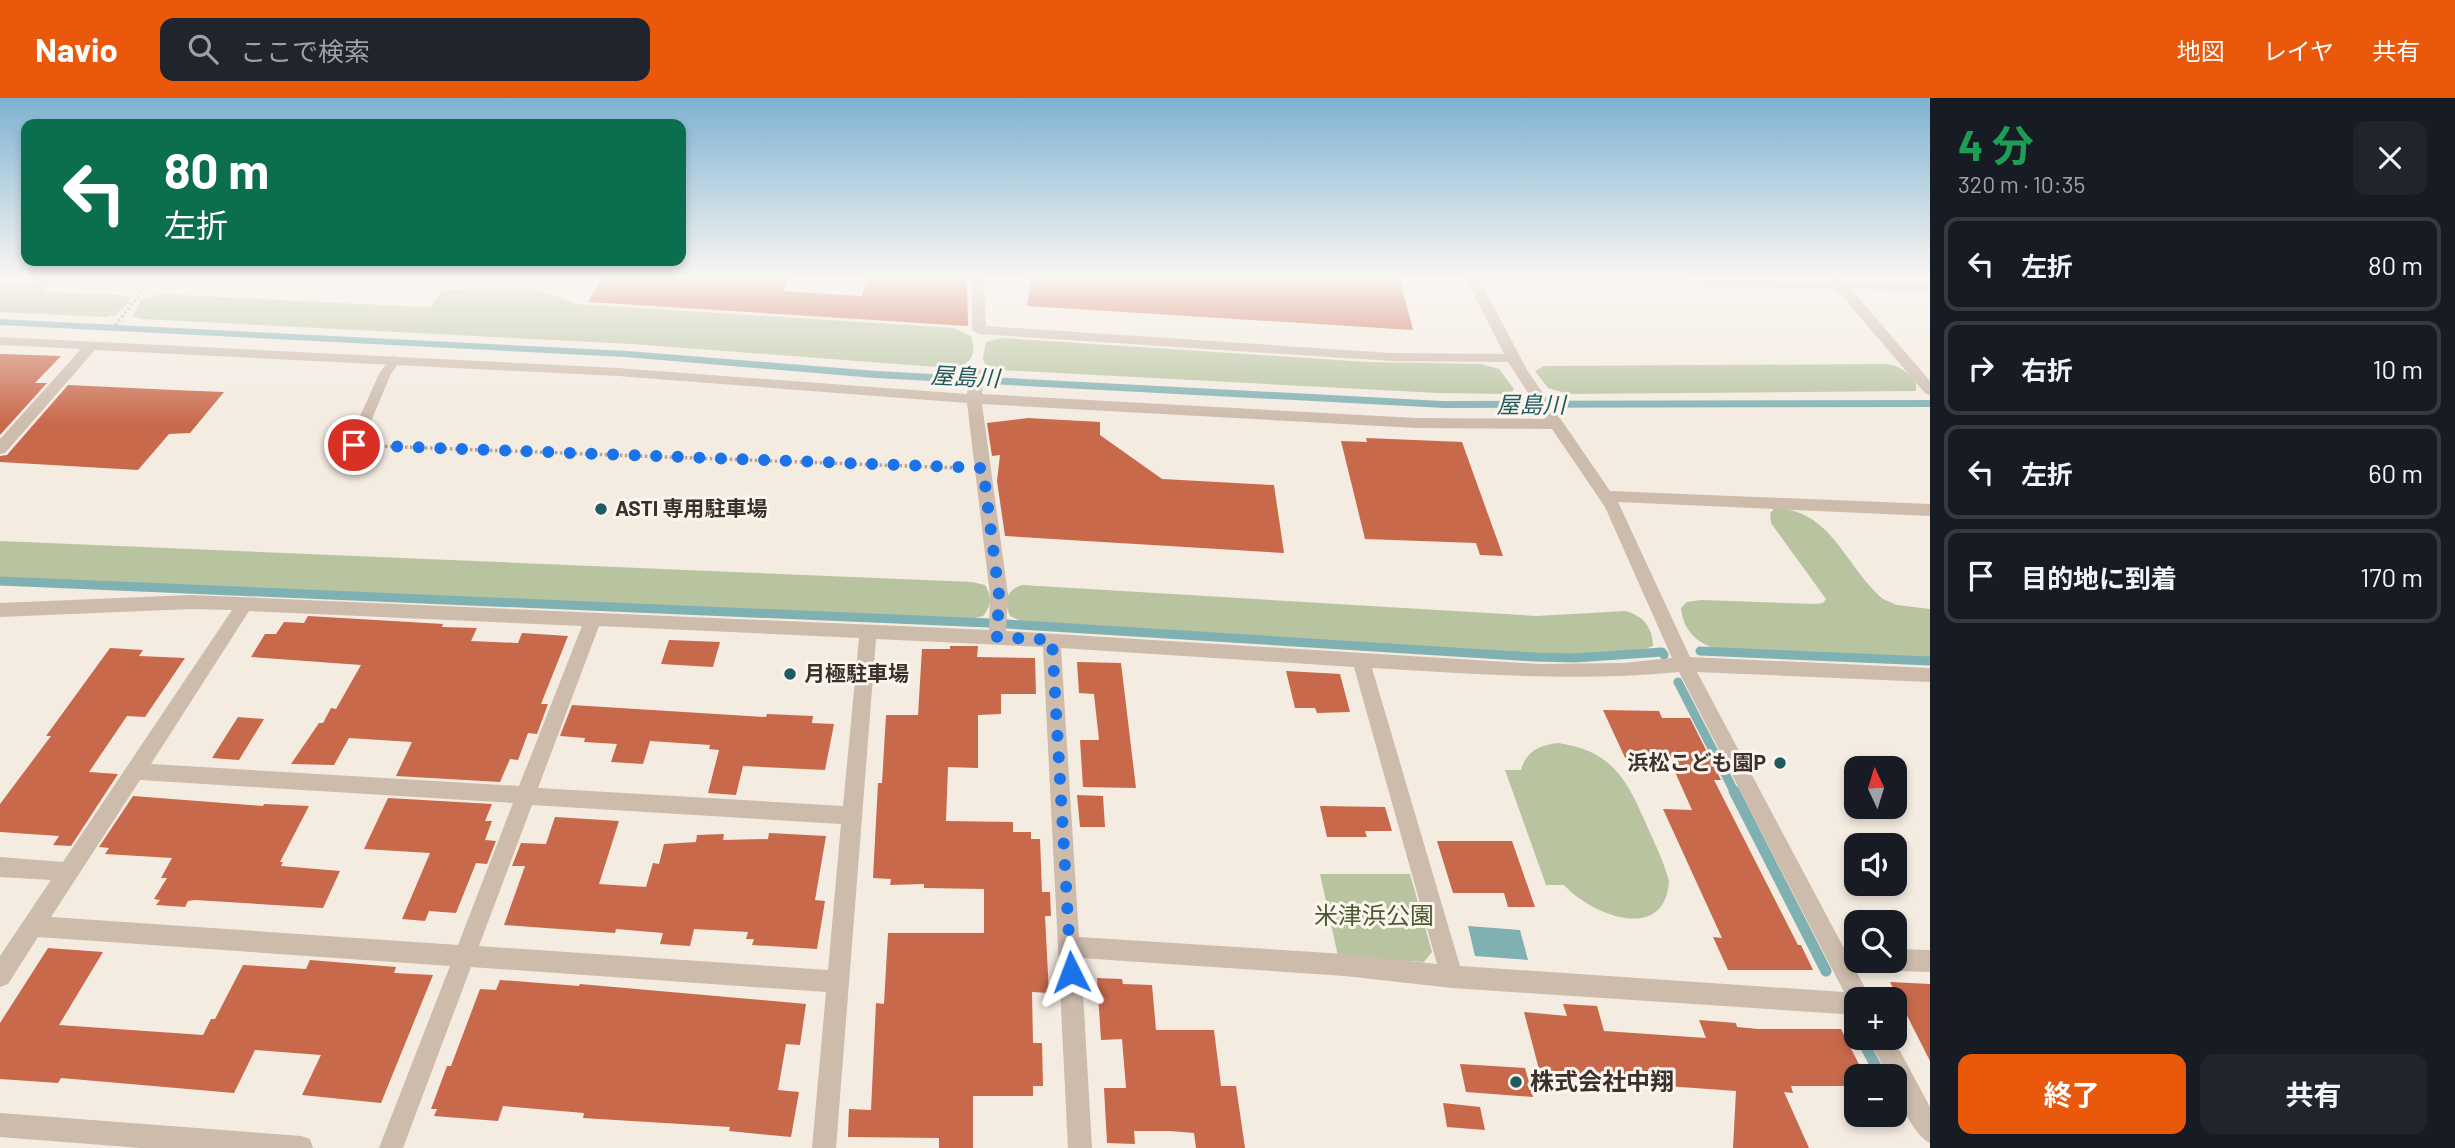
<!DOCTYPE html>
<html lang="ja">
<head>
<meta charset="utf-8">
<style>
  body { margin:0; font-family:Barlow,"Noto Sans JP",sans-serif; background:#20242c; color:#f1f3f6; height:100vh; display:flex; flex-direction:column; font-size:26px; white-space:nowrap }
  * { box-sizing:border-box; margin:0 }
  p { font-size:23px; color:#9ea1a6 }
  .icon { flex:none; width:38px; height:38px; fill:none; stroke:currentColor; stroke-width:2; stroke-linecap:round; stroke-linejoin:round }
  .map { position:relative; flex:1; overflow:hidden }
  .side { display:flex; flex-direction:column; background:#171b24; width:525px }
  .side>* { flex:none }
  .banner { position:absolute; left:21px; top:21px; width:665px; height:147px; border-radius:14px; box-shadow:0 4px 10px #0003; background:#0b6e4f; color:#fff; overflow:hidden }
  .needle { width:46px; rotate:356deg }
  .tools { position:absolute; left:1844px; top:658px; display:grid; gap:14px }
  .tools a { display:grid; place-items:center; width:63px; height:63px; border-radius:14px; background:#171b24; box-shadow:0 4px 10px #0003; font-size:35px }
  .pin { position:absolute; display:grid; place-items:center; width:60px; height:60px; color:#fff; margin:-30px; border:4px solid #fff; border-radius:50%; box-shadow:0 2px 7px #0007 }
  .me { position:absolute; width:77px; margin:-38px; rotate:357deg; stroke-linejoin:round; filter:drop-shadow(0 0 5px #0008) }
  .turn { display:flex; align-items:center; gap:24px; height:147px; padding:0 28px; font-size:32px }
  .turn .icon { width:91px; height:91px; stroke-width:2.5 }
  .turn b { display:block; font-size:49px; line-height:60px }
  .round { display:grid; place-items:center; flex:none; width:74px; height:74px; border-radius:14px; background:#20242c }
  .summary { display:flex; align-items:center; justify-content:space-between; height:119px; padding:0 28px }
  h1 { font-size:42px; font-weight:700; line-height:52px; color:#1e9e55 }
  .cta { display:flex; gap:14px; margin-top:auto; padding:14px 28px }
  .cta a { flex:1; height:80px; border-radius:14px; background:#ea580c; color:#fff; font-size:28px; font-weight:700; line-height:80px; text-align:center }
  .cta a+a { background:#20242c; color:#f1f3f6 }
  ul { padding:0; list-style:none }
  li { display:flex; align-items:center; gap:21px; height:94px; margin:0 14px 10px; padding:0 14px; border:4px solid #363941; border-radius:14px }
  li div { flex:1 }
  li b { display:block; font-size:26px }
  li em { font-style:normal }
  header { display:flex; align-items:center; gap:42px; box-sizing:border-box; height:98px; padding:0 35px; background:#ea580c; color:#fff }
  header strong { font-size:33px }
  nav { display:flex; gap:38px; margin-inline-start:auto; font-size:24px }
  .search { width:490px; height:63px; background:#20242c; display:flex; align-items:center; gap:18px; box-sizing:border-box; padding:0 24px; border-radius:14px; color:#9ea1a6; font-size:26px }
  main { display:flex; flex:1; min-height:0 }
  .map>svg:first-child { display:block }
  .green { fill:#b8c4a0 }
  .water { fill:#7fb0b2 }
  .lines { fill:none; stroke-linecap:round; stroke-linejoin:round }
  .stream-far1 { stroke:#7fb0b2; stroke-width:9 }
  .stream { stroke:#7fb0b2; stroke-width:11 }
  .building { fill:#c8694b }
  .path { stroke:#b9a596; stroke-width:3.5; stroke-dasharray:2.5 2.5; stroke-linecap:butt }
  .service { fill:#cdbbac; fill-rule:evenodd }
  .minor { fill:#cdbbac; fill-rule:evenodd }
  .tertiary { fill:#cdbbac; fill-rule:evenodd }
  .route { stroke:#1a73e8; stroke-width:12; stroke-dasharray:0 21.6 }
  .poi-dot { fill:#1f5a5e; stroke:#fbf5ee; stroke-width:2.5 }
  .labels { text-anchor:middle; stroke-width:6; stroke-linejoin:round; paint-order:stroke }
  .poi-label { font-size:21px; font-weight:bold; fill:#3b302b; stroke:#fbf5ee; text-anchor:start }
  .water-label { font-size:23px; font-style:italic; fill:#1f5a5e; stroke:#fbf5ee }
  .near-park-label { font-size:24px; fill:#4a5a2e; stroke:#fbf5ee }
  .near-poi-label { font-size:24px; font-weight:bold; fill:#3b302b; stroke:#fbf5ee; text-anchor:start }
</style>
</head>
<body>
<header>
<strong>Navio</strong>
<div class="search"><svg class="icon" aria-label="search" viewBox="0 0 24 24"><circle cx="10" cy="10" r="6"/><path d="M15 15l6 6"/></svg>ここで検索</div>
<nav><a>地図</a><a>レイヤ</a><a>共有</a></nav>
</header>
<main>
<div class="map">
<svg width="1930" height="1050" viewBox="0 0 1930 1050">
  <rect width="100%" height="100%" fill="#f4ebe1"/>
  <path class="green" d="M514,189L532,191L578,206L953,230L971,238C978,259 969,268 949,270L632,246L142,221L133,218L141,202L159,196L423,209L431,208L441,194L449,192Z
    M0,193L122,197L129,199V205L115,217L105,219L0,214Z
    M1002,240L1367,264L1481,266L1499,271L1514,291L1511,295L1504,296L1439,295L1001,272L985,266L983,260L986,244Z
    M1886,266C1900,268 1907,273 1916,284V293L1568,296L1548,290L1535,273L1544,268Z
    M1775,410C1832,412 1844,467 1883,501L1897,507L1930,511V560L1718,551C1697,546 1683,532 1681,510L1687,504L1701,502L1815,506L1823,505L1826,501L1771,425L1770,415Z
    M0,443L972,484L985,487C992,499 992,507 983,518L971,521L0,480Z
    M1022,487L1537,518L1625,513C1643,517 1653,530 1653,548C1618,562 1571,557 1533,556L1021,523L1010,518C1004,503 1006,492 1022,487Z
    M1558,645C1613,653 1627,682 1647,728C1655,746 1664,764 1669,783C1665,847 1590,816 1564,787H1546L1505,672H1521C1526,653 1540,647 1558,645Z
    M1320,776H1410L1432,854L1424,864L1338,858Z"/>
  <path class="water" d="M0,221L628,253L877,273L1442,303L1930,302V309L1445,310L875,280L625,259L0,227Z
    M1468,828L1520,832L1528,862L1475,858Z"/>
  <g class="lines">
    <path class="stream-far1" d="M0,483L989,525
      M1006,526L1535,559L1575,560L1662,554L1664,557
      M1700,553L1930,563
      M1678,584L1735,695"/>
    <path class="stream" d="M1734,693L1826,873
      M1861,940L1881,978"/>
  </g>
  <path class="building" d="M603,178H788L783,193L862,198L867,178H967L968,228L588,204Z
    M1031,178H1399L1413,232L1027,208Z
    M0,256L61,258L35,285H47L0,337Z
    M68,287L174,292L224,294L190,335L169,336L138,372L0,364V358L7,357Z
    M1028,320L1100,324V337L1162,381L1274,387L1284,455L1005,438L997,383L1000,357L992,358L987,325Z
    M1366,340L1462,344L1503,458L1480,457L1476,445L1365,441L1341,343L1367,344Z
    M308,518L443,526L442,529L477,530L471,543L518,545L522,535L568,538L541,606H548L537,636L528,635L518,662L510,661L500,684L396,678L412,644L349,640L334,667L291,666L319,625H323L331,610L336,611L361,567L251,559L265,536H276L284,524L304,525Z
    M669,542L720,544L713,569L661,566Z
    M950,548H978L977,559L1035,560L1036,596H1001V616L978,617V670L948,669L946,723L1013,724V734H1031V741H1040L1042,794H1050L1051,818H1045L1049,895L1032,894L1033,945H1042L1043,988H1033V998H973V1050H939V1040L848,1039L849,1011L871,1012L876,905L884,906L888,835H984V791L924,790V786L890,787L891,781L873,780L878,685H882L886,617H918L922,551H950Z
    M110,550L143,552L139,558L185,560L145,619L127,618L89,674L118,676L71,748L53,747L59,738L0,734V706L51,638H46Z
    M1077,564L1121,565L1136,690L1083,689L1080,642H1099L1094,596L1079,595Z
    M1286,573L1340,576L1350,614L1317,615L1315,610H1295Z
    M572,607L766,619L767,616L813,618L812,625L834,626L825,672L743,668L736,697L708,695L719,652L709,651L710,647L650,643L643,666L611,664L617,646L584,644L585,640L560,638Z
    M1603,612L1659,613L1662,620H1690L1721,682H1714L1798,847H1801L1813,872H1728L1713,839L1722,840L1663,711L1692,712L1671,665L1627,664Z
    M238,619L264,621L239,662L212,660Z
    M1077,697L1103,698L1105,729H1080Z
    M133,698L263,708L264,706L309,708L280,764H283L281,768L340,773L323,810L195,802L188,803L185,809L156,807L160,802L154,801L167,780H161L172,760L105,756L109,750L99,749Z
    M388,700L492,706L485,723H492L485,742L496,743L487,766L476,765L456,815L429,813L425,823L402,821L430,755L364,751Z
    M1320,708L1385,709L1392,733H1365L1367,739H1327Z
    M555,719L619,723L599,786L646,789L653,765L659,766L664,746L696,744L697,737L724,736L723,742L768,741L769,735L826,738L815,802L825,803L817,851L752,847L754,841H746L748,834L694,831L690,848L660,846L663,835L616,831L615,835L504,827L525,768H512L521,745L546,746Z
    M1437,743H1512L1535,809H1508L1504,795H1453Z
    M48,850L103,854L59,927L203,937L211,921H215L243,867L306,871L310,862L396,869L394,875L433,877L381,1005L302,997L321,957L255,952L234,995L61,980L58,985L0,981V925Z
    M1097,880L1122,881L1123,886L1152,887L1156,932H1214L1221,988H1236L1245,1050H1196L1194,1035L1170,1033H1134L1135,1046L1107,1045L1104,990H1126L1122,941L1101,942Z
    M500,882L579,888L580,886L806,906L800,947L786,946L778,992L799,994L791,1039L729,1033L730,1029L583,1020L584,1015L503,1008L498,1023L434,1018L437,1011H431L447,968H451L480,891L496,892Z
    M1890,884L1930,886V963Z
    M1563,906L1597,908L1604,933L1706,940L1699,922L1736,925L1737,929L1758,931H1841L1865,978H1857V988H1791L1793,995L1784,994L1809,1050H1733L1736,993L1541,979L1524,914L1567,918Z
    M1460,966L1525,970L1533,999L1466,994Z
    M1443,1005L1480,1009L1485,1032L1447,1029Z"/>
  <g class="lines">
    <path class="path" d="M112,231L154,179
      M375,348L961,370"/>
    <path class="service" d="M395,258L401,262L391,276L361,347L359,350H349L347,347L379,276L391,259Z"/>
    <path class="minor" d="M40,179H52L41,194H0V186L32,187Z
      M972,179H984L986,228L1391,255L1504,256L1465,179L1830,183V179H1840L1844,183L1930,185V193L1851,191L1930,283V297L1925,295L1836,191L1480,183L1527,272L1610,393L1930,406V418L1618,404L1690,559L1930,570V584L1697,574L1871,901H1857V917L1452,890L1345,878L1081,860L1092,1050H1068L1043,549L876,541L836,1050H812L826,894L471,869L403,1050H379L450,868L38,839L8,886L0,889V858L51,782L0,779V759L63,764L232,512L191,511L0,519V505L191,497L989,532L990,497L967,305L618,278L95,252L5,355L0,356V341L81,251L0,247V239L618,270L967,296L970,273L977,269L984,273L982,296L1416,320L1545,321L1508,264L1391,263L979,236L972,232ZM982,306L1416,330L1552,331L1605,409L1672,560L1623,565L1540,566L1006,533L1008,497ZM249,513L582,528L519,688L151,666ZM599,528L859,540L843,708L538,690ZM1061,550L1354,569L1437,866L1345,856L1079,839ZM1372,570C1475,576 1576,584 1679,574L1844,894L1460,868ZM140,682L513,705L458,847L51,819ZM532,707L841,726L828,872L479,848Z
      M1895,851L1930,852V874L1895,873L1887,870L1884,863H1895Z
      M1868,940H1893L1930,1009V1045C1913,1038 1895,996 1895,978H1888Z"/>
    <path class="tertiary" d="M0,1015L301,1038L310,1041L313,1050H141L0,1039Z"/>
  </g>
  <linearGradient id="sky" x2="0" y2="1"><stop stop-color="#7eb2d2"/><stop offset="0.55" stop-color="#faf6f2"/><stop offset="1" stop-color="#faf6f2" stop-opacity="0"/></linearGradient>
  <rect width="1930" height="326" fill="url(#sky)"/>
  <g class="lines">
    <path class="route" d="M354,347L983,370L999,497L997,539L1052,542L1071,874"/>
  </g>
  <g class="poi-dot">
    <circle cx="601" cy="411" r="7"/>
    <circle cx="790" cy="576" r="7"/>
    <circle cx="1780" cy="665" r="7"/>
    <circle cx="1516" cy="984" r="7"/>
  </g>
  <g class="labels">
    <g class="poi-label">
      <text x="615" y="418">ASTI 専用駐車場</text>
      <text x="804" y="583">月極駐車場</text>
      <text x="1766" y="672" text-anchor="end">浜松こども園P</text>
    </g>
    <g class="water-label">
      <text transform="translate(965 279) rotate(3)" y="8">屋島川</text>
      <text x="1531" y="315">屋島川</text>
    </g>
    <g class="near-park-label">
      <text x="1374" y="826">米津浜公園</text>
    </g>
    <g class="near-poi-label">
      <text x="1530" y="992">株式会社中翔</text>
    </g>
  </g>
</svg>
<div class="tools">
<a><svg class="needle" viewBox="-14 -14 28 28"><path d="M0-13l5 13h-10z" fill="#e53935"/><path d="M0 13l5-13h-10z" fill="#9ea1a6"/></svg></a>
<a><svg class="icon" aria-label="sound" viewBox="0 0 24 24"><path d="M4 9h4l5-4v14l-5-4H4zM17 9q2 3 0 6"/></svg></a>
<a><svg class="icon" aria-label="search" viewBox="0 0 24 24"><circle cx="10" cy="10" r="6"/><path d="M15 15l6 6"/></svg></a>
<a>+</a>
<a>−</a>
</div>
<div class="pin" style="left:354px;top:347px;background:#d93025"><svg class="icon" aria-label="arrive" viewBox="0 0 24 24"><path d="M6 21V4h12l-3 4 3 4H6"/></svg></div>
<svg class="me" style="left:1071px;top:874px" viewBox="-20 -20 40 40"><path d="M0-17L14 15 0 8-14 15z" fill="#1a73e8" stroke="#fff" stroke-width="4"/></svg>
<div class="banner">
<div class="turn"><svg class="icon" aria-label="left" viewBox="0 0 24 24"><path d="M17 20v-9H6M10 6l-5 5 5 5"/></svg><div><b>80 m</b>左折</div></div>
</div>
</div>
<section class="side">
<div class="summary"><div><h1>4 分</h1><p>320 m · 10:35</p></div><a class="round"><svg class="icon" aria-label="close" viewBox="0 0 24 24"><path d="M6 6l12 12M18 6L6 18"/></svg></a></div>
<ul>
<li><svg class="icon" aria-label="left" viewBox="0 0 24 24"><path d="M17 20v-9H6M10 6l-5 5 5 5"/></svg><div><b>左折</b></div><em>80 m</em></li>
<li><svg class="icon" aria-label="right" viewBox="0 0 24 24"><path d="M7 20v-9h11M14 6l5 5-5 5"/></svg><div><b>右折</b></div><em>10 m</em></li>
<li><svg class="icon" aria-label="left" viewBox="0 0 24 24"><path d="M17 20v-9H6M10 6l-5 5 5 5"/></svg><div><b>左折</b></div><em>60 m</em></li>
<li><svg class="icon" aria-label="arrive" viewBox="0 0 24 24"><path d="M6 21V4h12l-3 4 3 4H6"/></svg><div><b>目的地に到着</b></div><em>170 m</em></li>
</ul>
<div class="cta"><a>終了</a><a>共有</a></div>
</section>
</main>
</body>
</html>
